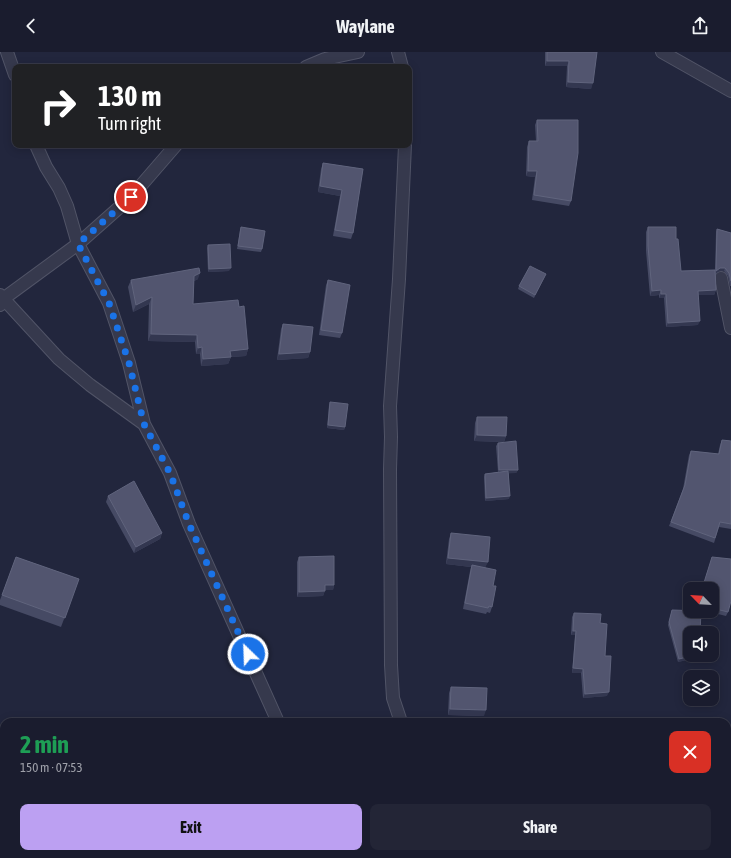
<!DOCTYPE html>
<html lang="en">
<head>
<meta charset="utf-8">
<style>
  body { margin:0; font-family:"Asap Condensed",sans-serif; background:#232536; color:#f1f3f6; height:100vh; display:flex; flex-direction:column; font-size:15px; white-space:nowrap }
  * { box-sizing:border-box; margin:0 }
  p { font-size:13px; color:#9fa1aa }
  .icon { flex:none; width:22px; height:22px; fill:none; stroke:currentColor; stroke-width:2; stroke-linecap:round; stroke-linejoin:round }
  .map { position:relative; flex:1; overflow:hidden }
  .drawer { position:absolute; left:0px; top:666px; width:731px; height:140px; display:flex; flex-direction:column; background:#1a1c2e; border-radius:12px 12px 0 0; box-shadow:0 2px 10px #0003,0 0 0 1px #383a4a }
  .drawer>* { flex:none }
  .hud { position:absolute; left:12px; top:12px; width:400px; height:84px; border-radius:8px; box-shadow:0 2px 10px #0003,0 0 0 1px #383a4a; background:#202124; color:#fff; overflow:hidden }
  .needle { width:26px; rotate:295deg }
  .controls { position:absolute; left:683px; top:530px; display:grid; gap:8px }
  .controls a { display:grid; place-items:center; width:36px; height:36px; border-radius:8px; background:#1a1c2e; box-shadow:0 2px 10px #0003,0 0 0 1px #383a4a; font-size:20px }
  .pin { position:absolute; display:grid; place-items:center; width:34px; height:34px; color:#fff; margin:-17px; border:2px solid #fff; border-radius:50%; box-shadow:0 1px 4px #0007 }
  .me { position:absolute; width:44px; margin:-22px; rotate:336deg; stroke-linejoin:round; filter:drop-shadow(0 0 3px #0008) }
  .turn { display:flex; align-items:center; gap:14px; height:84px; padding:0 20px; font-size:18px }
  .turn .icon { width:52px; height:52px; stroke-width:2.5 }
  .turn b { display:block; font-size:28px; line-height:34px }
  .round { display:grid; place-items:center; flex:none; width:42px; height:42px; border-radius:8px; background:#232536 }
  .summary { display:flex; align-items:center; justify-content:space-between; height:68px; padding:0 20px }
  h1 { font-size:24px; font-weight:700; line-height:30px; color:#1e9e55 }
  .primary-button { display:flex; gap:8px; margin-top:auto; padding:8px 20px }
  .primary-button a { flex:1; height:46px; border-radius:8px; background:#bca0f2; color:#111; font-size:16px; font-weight:700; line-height:46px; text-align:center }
  .primary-button a+a { background:#232536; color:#f1f3f6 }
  header { display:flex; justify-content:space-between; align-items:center; height:52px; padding:0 20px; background:#1a1c2e; font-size:18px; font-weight:700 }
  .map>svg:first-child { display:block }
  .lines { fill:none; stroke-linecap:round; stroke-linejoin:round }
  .minor-casing { stroke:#515467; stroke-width:14 }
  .minor { stroke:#36394d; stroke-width:12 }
  .wall { fill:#464a64 }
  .shaded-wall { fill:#333750 }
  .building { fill:#52556f; stroke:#60647d }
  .route { stroke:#1a73e8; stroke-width:7; stroke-dasharray:0 12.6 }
</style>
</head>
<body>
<header><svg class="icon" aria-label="back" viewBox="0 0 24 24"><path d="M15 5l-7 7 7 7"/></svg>Waylane<svg class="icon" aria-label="share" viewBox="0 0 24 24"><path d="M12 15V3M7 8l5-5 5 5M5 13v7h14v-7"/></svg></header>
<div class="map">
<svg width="731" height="806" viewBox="0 0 731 806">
  <rect width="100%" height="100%" fill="#22263d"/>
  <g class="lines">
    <defs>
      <path id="minor" d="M7,0L15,23
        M398,0L402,15
        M662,0L731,39
        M306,15L325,7L358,0
        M36,93L46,115L59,136L67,154L78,192L109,251L129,311L144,372L170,421L189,472L278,670
        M721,226L731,276
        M0,243L59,307L90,333L144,372
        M0,253L3,247L78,192L131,145L176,93
        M401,670L393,646L391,613L390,417L391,385L390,354L399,227L405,93
        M341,802L343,806
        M478,802L481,806"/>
    </defs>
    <use href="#minor" class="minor-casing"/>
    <use href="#minor" class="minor"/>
  </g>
  <path class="wall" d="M545,0H597L591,37L566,35L567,14H545Z
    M537,68L571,149L569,154L532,148L535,125L526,124L527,95L529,89H536L535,73Z
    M323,111L363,117L353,181L351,187L333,184L340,144L318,140L321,117Z
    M241,175L262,197L261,200L237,197L240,178Z
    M648,175L676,187L681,219L715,218L716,180L717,177L731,181V234H730L728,224L724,219H719L716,222V238L714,243H698V273L666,275L664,246H659V243L650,244L646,199V180Z
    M208,193L229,219L208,220L207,196Z
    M546,222L534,246L518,237L519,234Z
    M198,227L194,229L193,252L239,255L248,297L246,304L231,305L228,312L201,314L200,302H196L195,290L148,289L149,252L133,260L128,235L131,228Z
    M328,228L342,281L340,286L319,283L326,233Z
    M283,272L310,300L308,306L277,308L281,277Z
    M330,350L345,375L344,378L327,376L329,353Z
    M477,365L506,384L504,390L474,389L475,371Z
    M722,388L731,389V477L719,475L714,491L669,474L683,437L689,403L691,399L718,402L720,393Z
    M498,391L518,418L516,421H509V447L485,449L484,425L485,422L498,420L496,394Z
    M108,444L162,481L160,487L134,501L106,450Z
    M451,481L486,516L493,534L492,555L490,561L487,560L486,562L463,557L470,519L471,515L446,512L449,487Z
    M16,505L79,527L61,575L0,553V548Z
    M299,505L334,533L333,538H325L323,544L297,545V510Z
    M712,505L728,560L726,564L706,559H712V537H702Z
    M672,558L690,603H703V604L678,610L668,573Z
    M574,561L600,571L605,604L607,644L583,646L581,621H572L575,583H571L572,565Z
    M451,635L484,664L448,663L449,641Z
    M731,755V782L728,785L727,783V759Z
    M186,802H224V806H186Z
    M301,802H323L324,806H303Z"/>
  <path class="shaded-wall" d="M547,9H569L567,14H545Z
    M568,30L593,31L591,37L566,35Z
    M528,119H537L535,125L526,124Z
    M320,134L342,138L340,144L318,140Z
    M231,216L229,219L208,220L209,217Z
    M720,216H725L724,219H719L715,222L716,219Z
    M200,221L198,227L192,230L194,224Z
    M661,238L659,243L650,244L652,239Z
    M716,238L714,243H696L698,239Z
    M661,242H666L664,246H659Z
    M152,245L149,252L133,260L136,253Z
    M700,269L698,273L666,275L668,271Z
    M151,282L197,283L195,290L148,289Z
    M202,295L200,302H196L198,296Z
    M248,297L246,304L231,305L228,312L201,314L203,307L230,299Z
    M310,300L308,306L277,308L279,302Z
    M328,373L345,375L344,378L327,376Z
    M477,383L506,384L504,390L474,389Z
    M499,418H518L516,421L498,422Z
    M510,444L509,447L485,449L486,446Z
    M162,481L160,487L134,501L136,495Z
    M448,506L488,510L485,516L472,513L471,515L446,512Z
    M325,533H334L333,538H323Z
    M325,539L323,544L297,545L299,540Z
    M573,579H576L575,583H571Z
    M695,603H703V604L678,610L679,607Z
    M573,616L583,617L581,621H572Z
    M609,640L607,644L583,646L585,642Z
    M450,657L486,658L484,664L448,663Z
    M188,802H198L197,806H187Z"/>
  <path class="building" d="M547,0H597L593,31L568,30L569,9H547Z
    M537,68H578V101L571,149L534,143L537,119H528L529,89H538Z
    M323,111L363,117L353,181L335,178L342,138L320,134Z
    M241,175L265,179L262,197L238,194Z
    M648,175H676V187H678L681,219L715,218L716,238L698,239L700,269L668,271L666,242H661V238L652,239L648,194Z
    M717,177L731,181V229L729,221L725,216H720L716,219Z
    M230,192L231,216L209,217L208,193Z
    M530,214L546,222L535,243L519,234Z
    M199,216L200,221L194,224L193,252L238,248L239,255L244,254L248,297L230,299L231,305L203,307L202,295L198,296L197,283L151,282L152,245L136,253L131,228Z
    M328,228L350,233L342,281L321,278Z
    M283,272L313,275L310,300L279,302Z
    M330,350L348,352L345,375L328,373Z
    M477,365H507L506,384L477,383Z
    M722,388L731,389V472L720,470L715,486L671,470L685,433L691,399L719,402Z
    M516,389L518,418H499L498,391Z
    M508,419L510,444L486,446L485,422Z
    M134,429L162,481L136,495L108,444Z
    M451,481L490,485L488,510L448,506Z
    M334,504V533H325V539L299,540V505Z
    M16,505L79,527L65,566L2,543Z
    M712,505L731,507V549L728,560L712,556V537H702Z
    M472,513L496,518L493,534H496L492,555L489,554L488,556L465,551Z
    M672,558L701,559L700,581H690V603H695L679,607L669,570Z
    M574,561L601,562L600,571L607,572L605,604H611L609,640L585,642L583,617L573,616L576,579H573Z
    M451,635L487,636L486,658L450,657Z
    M731,755V780L729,782L727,779V759Z
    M4,801V802H15L16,806H0V802Z
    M198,802H224V806H198Z
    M304,802H323L324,804L321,806H306Z
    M465,802H475L479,806H440Z"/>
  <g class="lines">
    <path class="route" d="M131,145L78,192L109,251L129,311L144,372L170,421L189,472L248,602"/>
  </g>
</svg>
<div class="controls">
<a><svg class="needle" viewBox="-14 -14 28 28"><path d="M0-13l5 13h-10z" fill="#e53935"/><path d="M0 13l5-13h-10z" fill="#9fa1aa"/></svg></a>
<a><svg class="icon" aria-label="sound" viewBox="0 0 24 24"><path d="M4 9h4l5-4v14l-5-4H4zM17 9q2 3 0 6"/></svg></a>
<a><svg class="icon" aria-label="layers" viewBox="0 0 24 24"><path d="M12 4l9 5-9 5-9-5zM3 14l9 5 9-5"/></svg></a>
</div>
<div class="pin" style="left:131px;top:145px;background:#d93025"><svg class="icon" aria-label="arrive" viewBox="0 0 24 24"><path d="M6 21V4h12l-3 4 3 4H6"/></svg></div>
<svg class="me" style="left:248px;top:602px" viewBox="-20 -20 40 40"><circle r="17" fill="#1a73e8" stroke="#fff" stroke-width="3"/><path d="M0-11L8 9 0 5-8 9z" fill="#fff"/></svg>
<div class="hud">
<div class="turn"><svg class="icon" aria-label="right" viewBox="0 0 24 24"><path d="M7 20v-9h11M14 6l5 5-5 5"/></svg><div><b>130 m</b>Turn right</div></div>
</div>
<section class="drawer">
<div class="summary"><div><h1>2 min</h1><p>150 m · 07:53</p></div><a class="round" style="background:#d93025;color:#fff"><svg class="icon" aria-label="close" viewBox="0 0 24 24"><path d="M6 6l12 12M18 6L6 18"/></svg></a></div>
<div class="primary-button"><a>Exit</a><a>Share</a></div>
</section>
</div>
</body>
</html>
